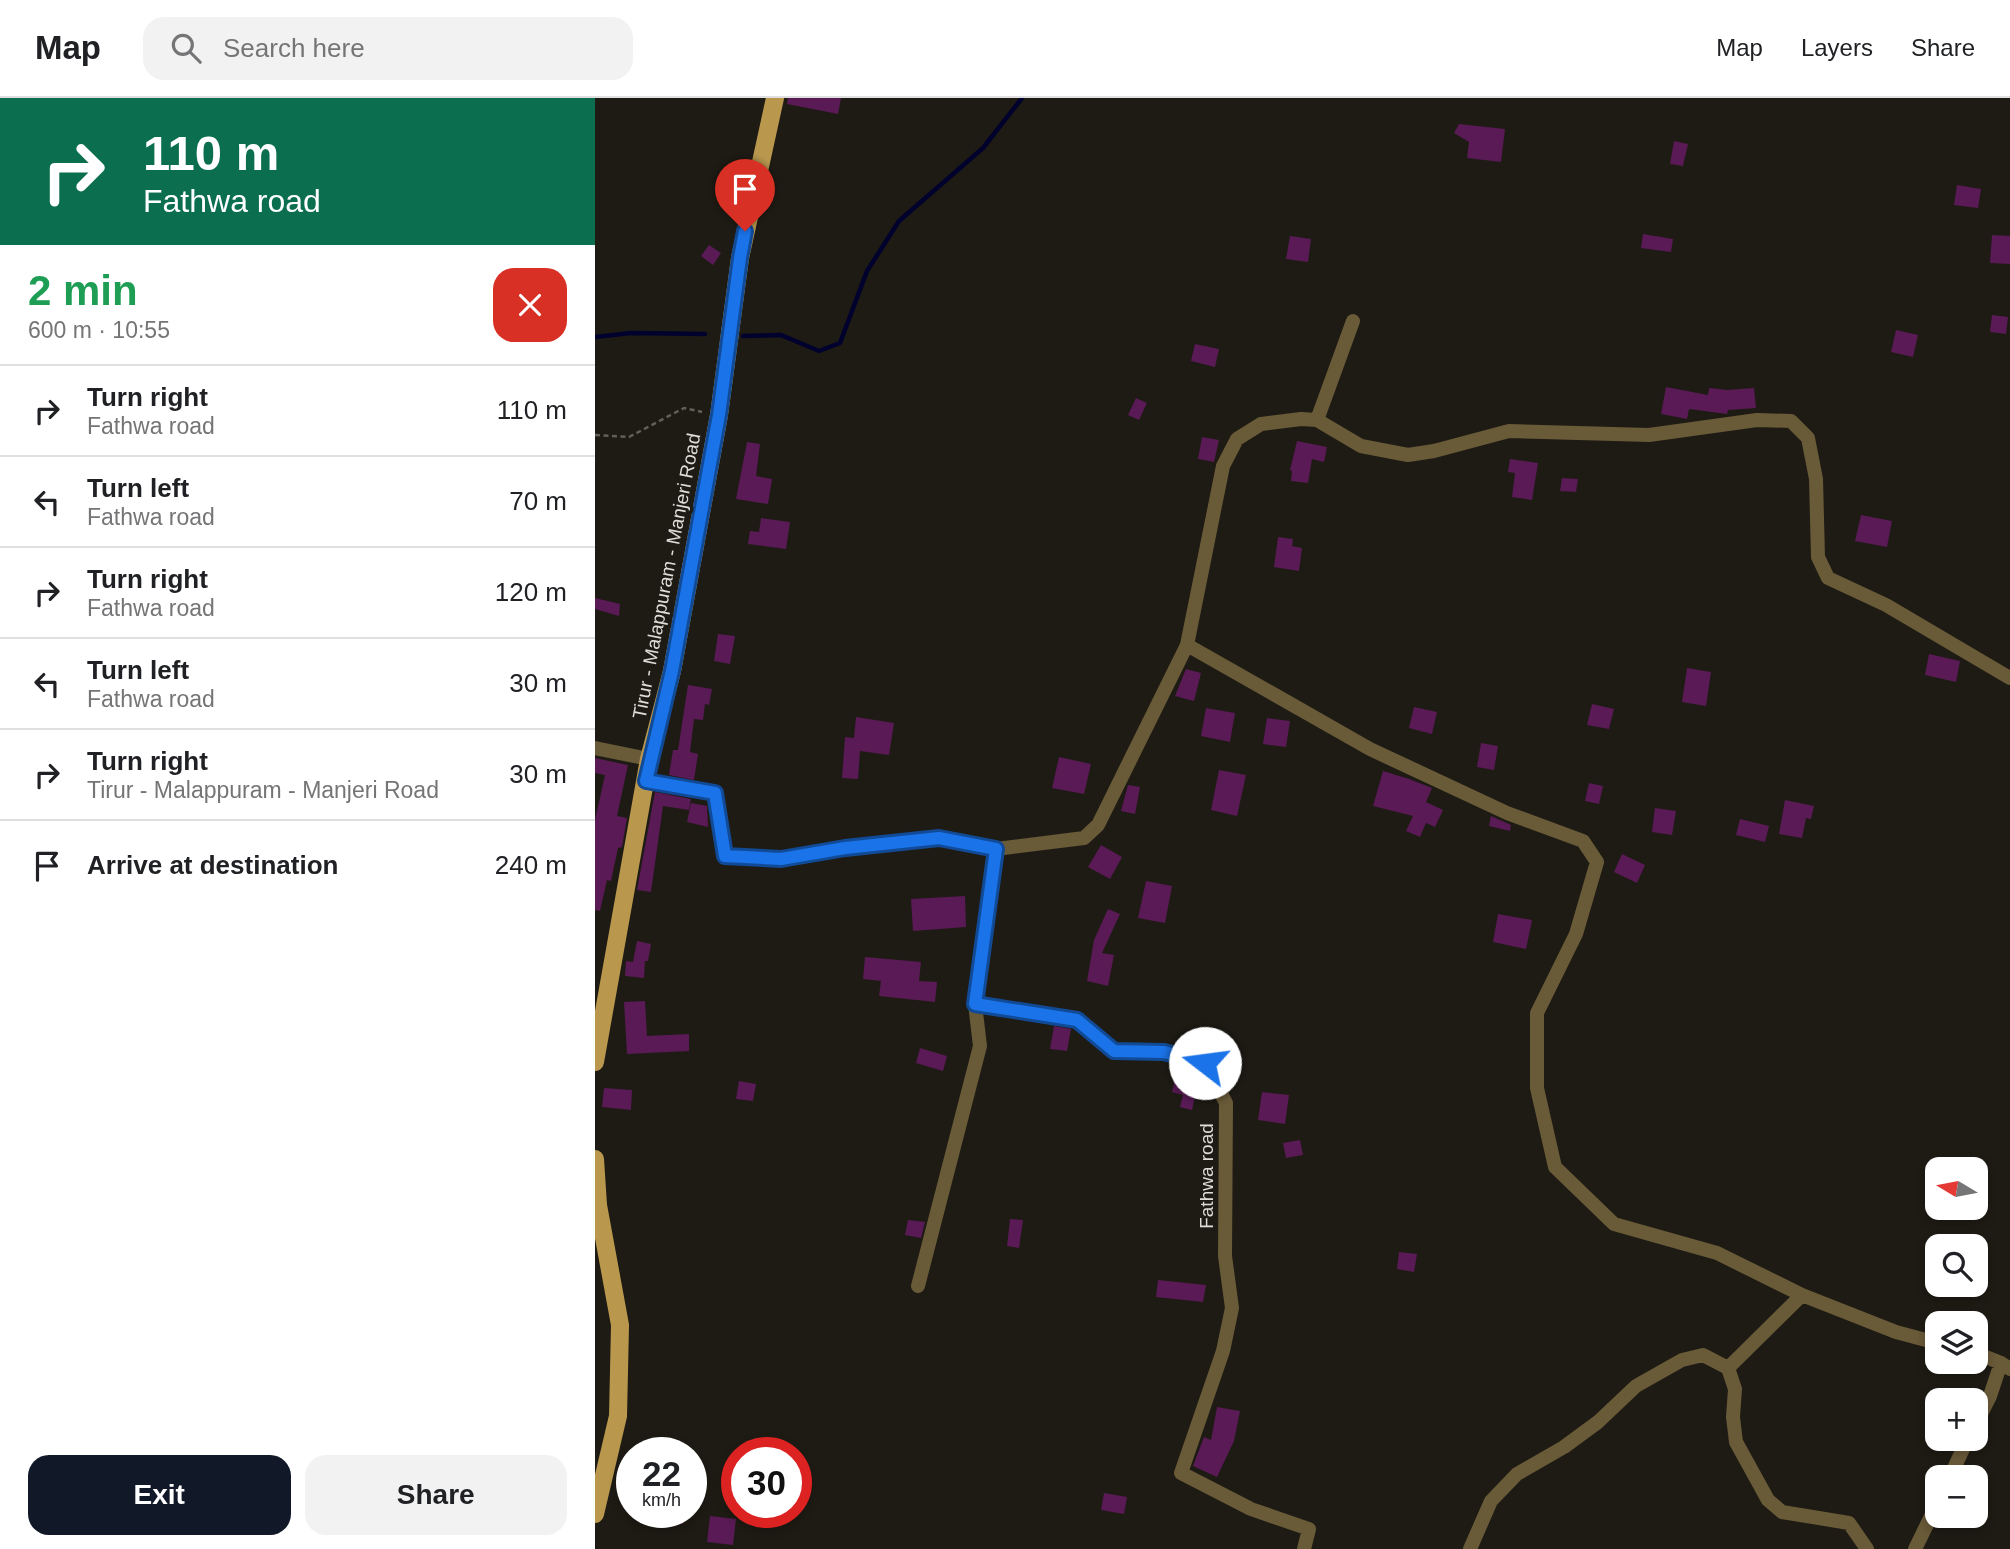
<!DOCTYPE html>
<html lang="en">
<head>
<meta charset="utf-8">
<style>
  body { margin:0; font-family:Helvetica,sans-serif; background:#f2f2f2; color:#202124; height:100vh; display:flex; flex-direction:column; font-size:26px; white-space:nowrap }
  * { box-sizing:border-box; margin:0 }
  p { font-size:23px; color:#757577 }
  .icon { flex:none; width:38px; height:38px; fill:none; stroke:currentColor; stroke-width:2; stroke-linecap:round; stroke-linejoin:round }
  .map { position:relative; flex:1; overflow:hidden }
  .side { display:flex; flex-direction:column; background:#fff; width:595px }
  .side>* { flex:none }
  .hud { background:#0b6e4f; color:#fff; overflow:hidden }
  .needle { width:46px; rotate:280deg }
  .fabs { position:absolute; left:1330px; top:1059px; display:grid; gap:14px }
  .fabs a { display:grid; place-items:center; width:63px; height:63px; border-radius:14px; background:#fff; box-shadow:0 4px 10px #0003; font-size:35px }
  .speed { position:absolute; left:21px; top:1339px; display:flex; gap:14px; font-size:35px; font-weight:700; text-align:center }
  .speed>* { display:grid; place-content:center; width:91px; height:91px; border-radius:50%; background:#fff; box-shadow:0 4px 10px #0003; line-height:1 }
  .speed small { font-size:18px; font-weight:400 }
  .speed .limit { border:10px solid #d22; background:#fff; color:#111 }
  .pin { position:absolute; display:grid; place-items:center; width:60px; height:60px; color:#fff; margin:-72px -30px; border-radius:50% 50% 50% 0; rotate:-45deg; box-shadow:0 0 7px #0007 }
  .pin .icon { rotate:45deg }
  .me { position:absolute; width:77px; margin:-38px; rotate:285deg; stroke-linejoin:round; filter:drop-shadow(0 0 5px #0008) }
  .turn { display:flex; align-items:center; gap:24px; height:147px; padding:0 28px; font-size:32px }
  .turn .icon { width:91px; height:91px; stroke-width:2.5 }
  .turn b { display:block; font-size:49px; line-height:60px }
  .round { display:grid; place-items:center; flex:none; width:74px; height:74px; border-radius:21px; background:#f2f2f2 }
  .head { display:flex; align-items:center; justify-content:space-between; height:119px; padding:0 28px }
  h1 { font-size:42px; font-weight:700; line-height:52px; color:#1e9e55 }
  .button { display:flex; gap:14px; margin-top:auto; padding:14px 28px }
  .button a { flex:1; height:80px; border-radius:21px; background:#111827; color:#fff; font-size:28px; font-weight:700; line-height:80px; text-align:center }
  .button a+a { background:#f2f2f2; color:#202124 }
  ul { padding:0; list-style:none }
  li { display:flex; align-items:center; gap:21px; height:91px; padding:0 28px; border-top:2px solid #e0e0e0 }
  li div { flex:1 }
  li b { display:block; font-size:26px }
  li em { font-style:normal }
  header { display:flex; align-items:center; gap:42px; box-sizing:border-box; height:98px; padding:0 35px; background:#fff; border-bottom:2px solid #e0e0e0 }
  header strong { font-size:33px }
  nav { display:flex; gap:38px; margin-inline-start:auto; font-size:24px }
  .search { width:490px; height:63px; background:#f2f2f2; display:flex; align-items:center; gap:18px; box-sizing:border-box; padding:0 24px; border-radius:21px; color:#757577; font-size:26px }
  main { display:flex; flex:1; min-height:0 }
  .map>svg:first-child { display:block }
  .lines { fill:none; stroke-linecap:round; stroke-linejoin:round }
  .stream { stroke:#00012d; stroke-width:4.5 }
  .building { fill:#591a55 }
  .path { stroke:#615f58; stroke-width:2.5; stroke-dasharray:5 3.5; stroke-linecap:butt }
  .street { stroke:#695a38; stroke-width:14 }
  .primary { stroke:#b9984e; stroke-width:18 }
  .route-casing { stroke:#114b97; stroke-width:18 }
  .route { stroke:#1a73e8; stroke-width:12 }
  .labels { text-anchor:middle; stroke-width:7; stroke-linejoin:round; paint-order:stroke }
  .street-label { font-size:19px; fill:#dfddd8; stroke:#1e1b14 }
</style>
</head>
<body>
<header>
<strong>Map</strong>
<div class="search"><svg class="icon" aria-label="search" viewBox="0 0 24 24"><circle cx="10" cy="10" r="6"/><path d="M15 15l6 6"/></svg>Search here</div>
<nav><a>Map</a><a>Layers</a><a>Share</a></nav>
</header>
<main>
<section class="side">
<div class="hud">
<div class="turn"><svg class="icon" aria-label="right" viewBox="0 0 24 24"><path d="M7 20v-9h11M14 6l5 5-5 5"/></svg><div><b>110 m</b>Fathwa road</div></div>
</div>
<div class="head"><div><h1>2 min</h1><p>600 m · 10:55</p></div><a class="round" style="background:#d93025;color:#fff"><svg class="icon" aria-label="close" viewBox="0 0 24 24"><path d="M6 6l12 12M18 6L6 18"/></svg></a></div>
<ul>
<li><svg class="icon" aria-label="right" viewBox="0 0 24 24"><path d="M7 20v-9h11M14 6l5 5-5 5"/></svg><div><b>Turn right</b><p>Fathwa road</p></div><em>110 m</em></li>
<li><svg class="icon" aria-label="left" viewBox="0 0 24 24"><path d="M17 20v-9H6M10 6l-5 5 5 5"/></svg><div><b>Turn left</b><p>Fathwa road</p></div><em>70 m</em></li>
<li><svg class="icon" aria-label="right" viewBox="0 0 24 24"><path d="M7 20v-9h11M14 6l5 5-5 5"/></svg><div><b>Turn right</b><p>Fathwa road</p></div><em>120 m</em></li>
<li><svg class="icon" aria-label="left" viewBox="0 0 24 24"><path d="M17 20v-9H6M10 6l-5 5 5 5"/></svg><div><b>Turn left</b><p>Fathwa road</p></div><em>30 m</em></li>
<li><svg class="icon" aria-label="right" viewBox="0 0 24 24"><path d="M7 20v-9h11M14 6l5 5-5 5"/></svg><div><b>Turn right</b><p>Tirur - Malappuram - Manjeri Road</p></div><em>30 m</em></li>
<li><svg class="icon" aria-label="arrive" viewBox="0 0 24 24"><path d="M6 21V4h12l-3 4 3 4H6"/></svg><div><b>Arrive at destination</b></div><em>240 m</em></li>
</ul>
<div class="button"><a>Exit</a><a>Share</a></div>
</section>
<div class="map">
<svg width="1415" height="1451" viewBox="0 0 1415 1451">
  <rect width="100%" height="100%" fill="#1e1b14"/>
  <g class="lines">
    <path class="stream" d="M148,238L186,237L224,253L245,245L272,173L304,123L388,50L427,0
      M0,239L36,235L110,236"/>
  </g>
  <path class="building" d="M193,0H246L243,16L192,6Z
    M864,26L910,31L906,64L872,60L874,44L859,35Z
    M1079,43L1093,46L1088,68L1075,66Z
    M1362,87L1386,91L1383,110L1359,107Z
    M1048,136L1078,141L1076,154L1046,150Z
    M1397,137L1415,138V166L1395,165Z
    M695,138L716,141L713,164L691,161Z
    M114,147L126,155L118,167L106,158Z
    M1397,217L1413,219L1411,236L1395,234Z
    M1301,232L1323,237L1318,259L1296,254Z
    M600,246L624,251L620,269L596,263Z
    M1071,289L1113,297L1114,290L1132,292L1159,290L1161,310L1133,312L1132,316L1094,311L1092,321L1066,316Z
    M541,300L552,305L544,322L533,317Z
    M607,339L624,342L619,364L603,361Z
    M702,343L732,349L729,364L717,361L713,385L696,383L697,373L695,372Z
    M152,344L165,346L161,378L177,381L173,406L141,401Z
    M915,361L943,365L937,402L917,399L920,375L913,374Z
    M967,380L983,381L981,394L965,393Z
    M1266,417L1297,423L1292,449L1260,443Z
    M166,420L195,424L191,451L153,446L155,433L164,434Z
    M683,439L698,441L697,448L707,450L704,473L679,469Z
    M0,500L25,506L24,518L0,511Z
    M123,536L140,538L135,566L119,563Z
    M1334,556L1365,563L1361,584L1330,577Z
    M1092,570L1116,574L1111,608L1087,604Z
    M591,571L606,575L599,603L580,598Z
    M93,587L117,591L114,607L110,606L108,622L99,621L95,654L103,656L99,682L74,677L78,652H83Z
    M997,606L1019,611L1014,631L992,627Z
    M819,609L842,614L837,636L814,630Z
    M611,610L640,615L635,644L606,638Z
    M261,619L299,625L294,657L265,653L263,681L247,680L250,639L259,640Z
    M672,620L695,623L691,649L668,646Z
    M886,645L903,648L899,672L882,669Z
    M464,659L496,666L489,696L457,690Z
    M0,660L33,667L22,718L32,720L27,749L23,750L16,783L12,782L5,813L0,812V722L10,677L0,675Z
    M624,672L651,677L642,718L616,712Z
    M788,673L814,681L837,690L831,704L848,712L840,729L831,725L825,739L811,733L818,718L778,708Z
    M994,685L1008,688L1004,706L990,703Z
    M533,687L545,689L540,716L526,713Z
    M60,694L96,701L94,712L68,708L56,794L42,792Z
    M1190,702L1219,708L1216,721L1211,720L1207,740L1184,736Z
    M96,705L112,708L113,729L92,724Z
    M1060,710L1081,713L1077,737L1057,734Z
    M896,718L916,727L915,733L894,728Z
    M1145,721L1174,728L1170,744L1141,737Z
    M506,747L527,759L515,781L493,769Z
    M1027,756L1050,767L1042,785L1019,774Z
    M551,783L577,788L570,825L543,820Z
    M370,798L371,829L318,833L316,801Z
    M513,811L525,816L507,855L519,857L513,888L492,883L499,842Z
    M903,816L937,822L931,851L898,844Z
    M42,843L56,846L53,863H50L49,880L30,878L31,863L38,864Z
    M270,859L326,864L324,883L342,884L340,904L284,898L286,883L268,881Z
    M50,903L52,938L94,936V953L32,956L29,904Z
    M459,928L476,931L472,953L455,951Z
    M325,950L352,958L348,973L321,965Z
    M583,968L603,973L605,977L597,1012L585,1009L588,997L577,994Z
    M144,983L161,986L158,1003L141,1001Z
    M9,990L37,992L36,1012L7,1009Z
    M667,994L694,997L690,1026L663,1022Z
    M705,1042L708,1057L691,1060L688,1045Z
    M415,1121L428,1122L424,1150L412,1148Z
    M313,1122L330,1124L326,1140L310,1137Z
    M804,1154L822,1156L819,1174L802,1171Z
    M563,1182L611,1187L608,1204L561,1199Z
    M622,1309L645,1313L639,1343L622,1379L598,1368L609,1339L616,1342Z
    M509,1395L532,1399L529,1416L506,1412Z
    M52,1414H90L88,1426L52,1422Z
    M115,1418L141,1421L138,1447L112,1444Z"/>
  <g class="lines">
    <path class="path" d="M0,337L34,339L89,310L107,314"/>
    <path class="street" d="M722,322L758,223
      M592,547L775,651L912,715L988,743L1002,764L981,836L942,915V990L960,1069L1019,1126L1122,1155L1207,1197
      M0,650L54,661
      M51,683L120,695L130,758L186,761L250,750L344,740L401,751L380,906L482,922L519,953L569,954L610,965L631,1005L630,1158L637,1210L628,1253L586,1375L656,1411L714,1431L709,1451
      M401,751L489,740L503,727L592,547L628,368L642,341L666,326L706,321L722,322L766,348L813,357L839,353L914,333L1054,337L1162,322L1196,323L1213,340L1221,381L1223,459L1233,480L1291,507L1415,580
      M323,1188L385,948L380,906
      M1381,1255L1406,1265
      M1133,1270L1207,1197L1301,1234L1342,1245
      M1381,1326L1395,1298L1406,1265L1415,1271
      M1355,1379L1373,1340
      M875,1451L896,1403L922,1376L969,1349L1003,1324L1041,1288L1087,1262L1108,1257L1133,1270L1140,1291L1138,1319L1141,1344L1173,1402L1187,1414L1254,1425L1272,1451
      M1320,1451L1342,1406"/>
    <path class="primary" d="M0,964L54,661L77,573L124,317L145,160L180,0
      M0,1061L3,1107L25,1227L23,1318L0,1416"/>
  </g>
  <g class="lines">
    <defs>
      <path id="route" d="M150,133L145,160L124,317L77,573L51,683L120,695L130,758L186,761L250,750L344,740L401,751L380,906L482,922L519,953L569,954L610,965"/>
    </defs>
    <use href="#route" class="route-casing"/>
    <use href="#route" class="route"/>
  </g>
  <g class="labels">
    <g class="street-label">
      <text transform="translate(71 478) rotate(-79)" y="7">Tirur - Malappuram - Manjeri Road</text>
      <text transform="translate(611 1078) rotate(-90)" y="7">Fathwa road</text>
    </g>
  </g>
</svg>
<div class="fabs">
<a><svg class="needle" viewBox="-14 -14 28 28"><path d="M0-13l5 13h-10z" fill="#e53935"/><path d="M0 13l5-13h-10z" fill="#757577"/></svg></a>
<a><svg class="icon" aria-label="search" viewBox="0 0 24 24"><circle cx="10" cy="10" r="6"/><path d="M15 15l6 6"/></svg></a>
<a><svg class="icon" aria-label="layers" viewBox="0 0 24 24"><path d="M12 4l9 5-9 5-9-5zM3 14l9 5 9-5"/></svg></a>
<a>+</a>
<a>−</a>
</div>
<div class="speed"><div>22<small>km/h</small></div><div class="limit">30</div></div>
<div class="pin" style="left:150px;top:133px;background:#d93025"><svg class="icon" aria-label="arrive" viewBox="0 0 24 24"><path d="M6 21V4h12l-3 4 3 4H6"/></svg></div>
<svg class="me" style="left:610px;top:965px" viewBox="-20 -20 40 40"><circle r="19" fill="#fff"/><path d="M0-13L10 11 0 6-10 11z" fill="#1a73e8"/></svg>
</div>
</main>
</body>
</html>
